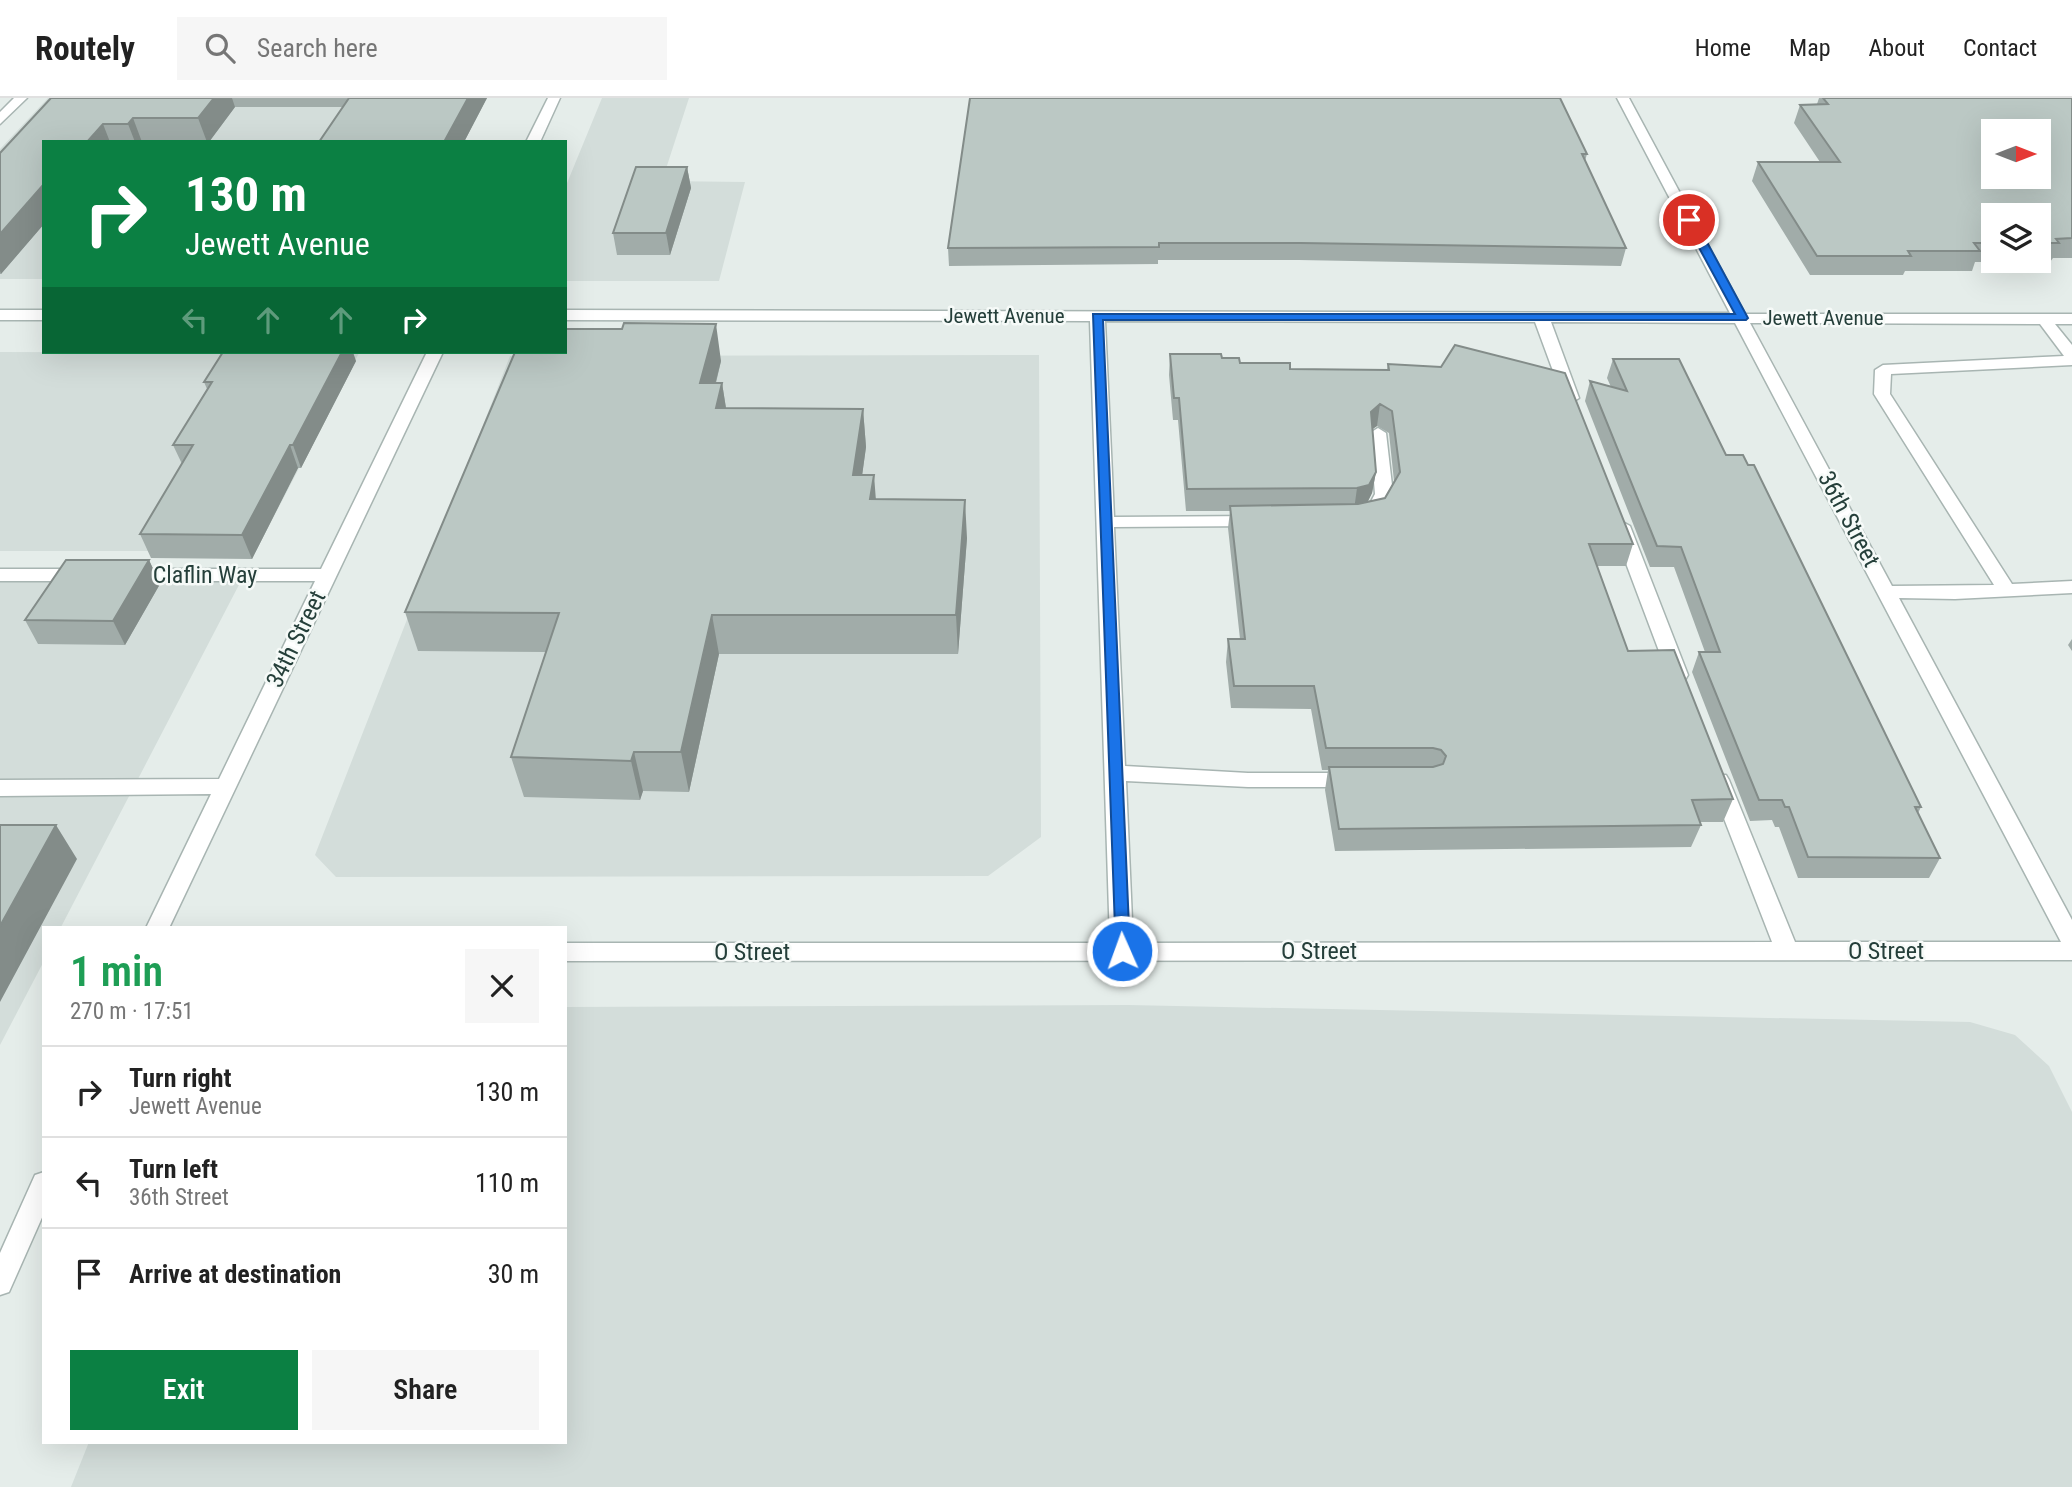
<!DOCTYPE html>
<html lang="en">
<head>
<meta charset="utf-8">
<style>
  body { margin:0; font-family:"Roboto Condensed",sans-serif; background:#f6f6f6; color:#222; height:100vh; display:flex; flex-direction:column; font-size:26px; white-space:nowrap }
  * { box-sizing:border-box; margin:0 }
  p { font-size:23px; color:#767676 }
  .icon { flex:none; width:38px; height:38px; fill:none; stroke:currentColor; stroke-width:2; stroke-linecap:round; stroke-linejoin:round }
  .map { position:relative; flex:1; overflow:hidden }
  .drawer { position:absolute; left:42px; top:828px; width:525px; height:518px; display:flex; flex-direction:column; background:#fff; border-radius:0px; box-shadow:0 7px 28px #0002 }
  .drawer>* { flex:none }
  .hud { position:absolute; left:42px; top:42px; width:525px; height:214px; border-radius:0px; box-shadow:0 7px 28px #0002; background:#0b8043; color:#fff; overflow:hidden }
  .needle { width:46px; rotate:90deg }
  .tools { position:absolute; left:1981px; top:21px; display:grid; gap:14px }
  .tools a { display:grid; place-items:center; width:70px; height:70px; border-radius:0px; background:#fff; box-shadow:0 7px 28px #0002; font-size:35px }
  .pin { position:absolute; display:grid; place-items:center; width:60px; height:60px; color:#fff; margin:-30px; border:4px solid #fff; border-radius:50%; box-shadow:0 2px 7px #0007 }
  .me { position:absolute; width:77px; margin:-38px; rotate:358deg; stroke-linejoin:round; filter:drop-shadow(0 0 5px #0008) }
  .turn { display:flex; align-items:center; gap:24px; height:147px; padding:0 28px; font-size:32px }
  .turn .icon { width:91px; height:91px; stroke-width:2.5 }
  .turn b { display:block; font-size:49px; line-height:60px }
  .lanes { display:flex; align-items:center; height:66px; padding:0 28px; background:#0003; justify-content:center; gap:35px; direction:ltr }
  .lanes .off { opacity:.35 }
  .round { display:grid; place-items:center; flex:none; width:74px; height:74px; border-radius:0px; background:#f6f6f6 }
  .head { display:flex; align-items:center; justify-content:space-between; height:119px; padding:0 28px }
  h1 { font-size:42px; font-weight:600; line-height:52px; color:#1e9e55 }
  .button { display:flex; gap:14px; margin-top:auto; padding:14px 28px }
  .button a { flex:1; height:80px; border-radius:0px; background:#0b8043; color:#fff; font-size:28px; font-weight:600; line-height:80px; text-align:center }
  .button a+a { background:#f6f6f6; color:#222 }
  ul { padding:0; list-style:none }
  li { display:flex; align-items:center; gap:21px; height:91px; padding:0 28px; border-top:2px solid #e0e0e0 }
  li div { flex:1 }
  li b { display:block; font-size:26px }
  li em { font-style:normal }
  header { display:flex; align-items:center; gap:42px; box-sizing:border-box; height:98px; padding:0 35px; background:#fff; border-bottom:2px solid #e0e0e0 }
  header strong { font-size:33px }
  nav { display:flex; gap:38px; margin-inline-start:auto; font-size:24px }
  .search { width:490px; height:63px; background:#f6f6f6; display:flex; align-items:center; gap:18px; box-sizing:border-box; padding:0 24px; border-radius:0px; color:#767676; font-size:26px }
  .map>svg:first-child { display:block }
  .built { fill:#d3ddda }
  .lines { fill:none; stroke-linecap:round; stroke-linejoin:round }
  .minor-casing { stroke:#a8b5b2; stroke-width:3 }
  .minor { fill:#fff; fill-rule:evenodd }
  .wall { fill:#a1aca9; fill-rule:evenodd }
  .shaded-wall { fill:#838c89 }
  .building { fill:#bbc8c4; stroke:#838c89; stroke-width:2; fill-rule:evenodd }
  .route { fill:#1a73e8; stroke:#114b97; stroke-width:2 }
  .labels { text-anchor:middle; stroke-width:5; stroke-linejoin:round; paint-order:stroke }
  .far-street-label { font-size:21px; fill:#253f3a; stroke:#f6faf8 }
  .street-label { font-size:24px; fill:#253f3a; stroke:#f6faf8 }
</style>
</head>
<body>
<header>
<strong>Routely</strong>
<div class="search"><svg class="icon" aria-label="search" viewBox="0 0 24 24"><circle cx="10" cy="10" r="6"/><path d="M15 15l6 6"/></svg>Search here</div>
<nav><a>Home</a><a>Map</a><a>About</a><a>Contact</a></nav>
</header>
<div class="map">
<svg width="2072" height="1389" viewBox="0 0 2072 1389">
  <rect width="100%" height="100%" fill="#e5edea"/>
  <path class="built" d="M48,0H474L450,44H44V181H0V51Z
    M602,0H689L662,83L745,84L719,183H565V90Z
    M0,254L359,255L256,453H0Z
    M1039,257L1041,739L988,778L336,779L315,757L510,258Z
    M0,480L242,481L61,829L44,830V863L0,947Z
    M1128,907L1970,924L2015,937L2049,968L2072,1014V1389H71L89,1344H565V909Z"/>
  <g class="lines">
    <defs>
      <path id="minor" d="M14,0H27L0,26V14Z
        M548,0H560L540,44H526Z
        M1617,0H1629L1745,216H2072V226H2055L2072,247V267L1891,276L1890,296L2012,486L2072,483V495L1955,501L1899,500L2072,822V862L565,863V845H1110L1090,223L565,222V212L1730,215ZM1105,223L1535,224L1563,300L1571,305L1579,300L1551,224L1735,225L2061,844H1795L1729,682L1726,677H1712L1709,682L1772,844L1133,845L1126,683L1248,689H1355L1362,687L1365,682L1362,677L1355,675H1248L1125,668L1114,429L1258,428L1267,423L1258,418L1114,419ZM1750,225L2040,226L2064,258L1883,267L1875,272L1874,296L1994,487L1892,488Z
        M0,212H44V222H0Z
        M427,254H443L169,830H146L211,696L0,698V682L219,681L315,483H128L119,477L128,471H321Z
        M1378,330L1386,335L1393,396L1380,419L1363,423L1354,418L1367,411L1375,396L1370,335Z
        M1621,423L1630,428L1688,577L1685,582H1671L1668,577L1612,428Z
        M0,471H82L91,477L82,483H0Z
        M44,1074V1115L9,1194L0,1197V1155L35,1077Z"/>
    </defs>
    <use href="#minor" class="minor-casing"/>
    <use href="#minor" class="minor"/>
  </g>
  <path class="wall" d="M51,0H487L464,44L343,9H235L209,44H44V126L1,176H0V55Z
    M970,0L1587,56L1585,63L1626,150L1621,168L1299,162H1158V166L949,168L948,150Z
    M1819,0H2072V160H2053L2050,164H1975L1972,173H1905L1903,177H1810L1752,83L1758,64H1820L1794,25L1800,7L1817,6ZM1993,117H2039V163H1993Z
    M687,69L691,90L670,157H617L613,135Z
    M1170,256L1222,260L1240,265L1290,271L1387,272L1388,266L1633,446L1626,468H1597L1628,553L1733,701L1723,724H1700L1701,727L1691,749L1335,753L1325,692L1328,672H1322L1311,611L1231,610L1226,564L1228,541H1240L1228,430L1230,413H1186L1178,322H1173L1169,277ZM1377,328L1389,335L1394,383L1385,400L1368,403L1372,395L1376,374L1372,331Z
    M1613,261L1726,357L1921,709L1918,715L1940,760L1929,780H1798L1779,729H1775L1772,722L1750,723L1692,574L1699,554H1705L1674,469H1650L1585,303L1590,283L1611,289L1607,280Z
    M356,263L301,370H298L252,461L151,460L140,436L182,366L173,347L207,291L204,284Z
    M721,263L716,285H722L726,310L863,311L866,349L862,377L876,401L967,440L958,556H719L689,694L643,693L640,702L524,699L511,659L546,554L418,553L405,514Z
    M149,462L160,486L125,547L38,546L25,522Z
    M2072,541V553L2068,547Z"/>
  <path class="shaded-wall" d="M214,0H232L235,9L209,44H207L198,20Z
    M468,0H487L464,44H444Z
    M133,20L142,44H135L128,26Z
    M103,26L110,44H87Z
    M687,69L691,90L670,157L666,135Z
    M44,86V126L1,176L0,173V136Z
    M716,226L721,263L706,323L700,285Z
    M342,254H353L356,263L301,370L293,347Z
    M722,285L728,323L716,310Z
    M1380,306L1377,328L1367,335L1371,314Z
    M863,311L866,349L857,415L853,377Z
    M290,347L298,370L252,461L242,437Z
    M1376,374L1372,395L1365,409L1354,412L1357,390Z
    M874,377L877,416L870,401Z
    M965,402L967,440L958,556L956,517Z
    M149,462L160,486L125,547L113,523Z
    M712,517L719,556L689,694L681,654Z
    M634,654L643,693L640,702L631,663Z
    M56,727L77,761L0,904V828Z"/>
  <path class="building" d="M51,0H214L198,20H133L128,26H103L87,44H44V86L0,136V55Z
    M349,0H468L444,44H319Z
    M970,0H1560L1587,56H1582L1626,150L1301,145H1159V149L948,150Z
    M1823,0H2072V140L2056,141L2059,145H2039V117H1993V145H1974L1980,153H1908L1911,158H1817L1758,64H1840L1800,7L1828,6ZM1993,33H2039V79H1993Z
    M636,69H687L666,135H613Z
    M624,225L716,226L700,285H722L716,310L863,311L853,377H874L870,401L965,402L956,517H712L681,654H634L631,663L511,659L559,515L405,514L515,254H565V231H622Z
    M1455,247L1565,275L1633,446H1589L1628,553L1674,552L1733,701L1692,702L1701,727L1339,731L1329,669H1433L1443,666L1446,658L1441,652L1433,650H1326L1314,588H1234L1228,541H1245L1230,408L1358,406L1385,400L1400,374L1392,313L1380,306L1371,314L1376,374L1369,387L1357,390L1187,391L1179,300H1174L1170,256H1221L1222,260H1239L1240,265H1290V271L1389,272L1388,266L1441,269Z
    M223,254H342L293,347H290L242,437L140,436L193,347H173L212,284H204Z
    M1613,261H1679L1726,357H1743L1748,367H1754L1921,709H1915L1940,760L1808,759L1789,709H1785L1782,702H1759L1699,554H1720L1681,449L1657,448L1590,283L1627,293Z
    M66,462H149L113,523L25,522Z
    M0,727H56L0,828Z"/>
  <path class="route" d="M1689,119L1695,122L1748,220L1746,222H1103L1130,853L1122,860L1116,858L1093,216H1735L1684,122Z"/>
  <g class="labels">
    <g class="far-street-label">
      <text x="1004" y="225">Jewett Avenue</text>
      <text x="1823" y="227">Jewett Avenue</text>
    </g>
    <g class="street-label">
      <text transform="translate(1849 421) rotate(62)" y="8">36th Street</text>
      <text x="205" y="485">Claflin Way</text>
      <text transform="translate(296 541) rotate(-64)" y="8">34th Street</text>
      <text x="1319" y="861">O Street</text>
      <text x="1886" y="861">O Street</text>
      <text x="752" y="862">O Street</text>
    </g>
  </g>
</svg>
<div class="tools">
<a><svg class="needle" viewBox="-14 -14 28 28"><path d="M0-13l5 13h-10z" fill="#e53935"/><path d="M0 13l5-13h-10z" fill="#767676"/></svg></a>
<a><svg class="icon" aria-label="layers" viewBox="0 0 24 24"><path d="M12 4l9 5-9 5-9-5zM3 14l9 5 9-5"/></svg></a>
</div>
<div class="pin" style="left:1689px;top:122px;background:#d93025"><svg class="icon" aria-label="arrive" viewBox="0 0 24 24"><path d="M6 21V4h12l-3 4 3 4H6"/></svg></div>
<svg class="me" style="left:1122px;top:853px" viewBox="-20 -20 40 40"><circle r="17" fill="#1a73e8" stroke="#fff" stroke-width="3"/><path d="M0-11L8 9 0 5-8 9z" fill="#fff"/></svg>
<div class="hud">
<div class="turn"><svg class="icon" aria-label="right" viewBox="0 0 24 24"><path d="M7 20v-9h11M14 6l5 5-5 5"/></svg><div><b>130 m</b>Jewett Avenue</div></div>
<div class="lanes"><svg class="icon off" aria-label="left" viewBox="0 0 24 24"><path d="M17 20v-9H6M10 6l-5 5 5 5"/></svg><svg class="icon off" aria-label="ahead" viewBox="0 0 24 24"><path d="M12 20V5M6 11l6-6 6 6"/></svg><svg class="icon off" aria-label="ahead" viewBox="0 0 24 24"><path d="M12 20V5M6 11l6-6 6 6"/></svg><svg class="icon" aria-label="right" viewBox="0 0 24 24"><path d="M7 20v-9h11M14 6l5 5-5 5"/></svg></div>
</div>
<section class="drawer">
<div class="head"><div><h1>1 min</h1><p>270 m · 17:51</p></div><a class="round"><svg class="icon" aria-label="close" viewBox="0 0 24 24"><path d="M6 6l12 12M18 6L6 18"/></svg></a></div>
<ul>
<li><svg class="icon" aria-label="right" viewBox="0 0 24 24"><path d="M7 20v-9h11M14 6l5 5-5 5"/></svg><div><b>Turn right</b><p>Jewett Avenue</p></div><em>130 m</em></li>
<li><svg class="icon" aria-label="left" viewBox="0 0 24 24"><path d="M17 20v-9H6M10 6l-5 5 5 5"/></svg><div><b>Turn left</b><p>36th Street</p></div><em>110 m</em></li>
<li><svg class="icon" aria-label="arrive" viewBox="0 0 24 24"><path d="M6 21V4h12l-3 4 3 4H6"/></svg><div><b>Arrive at destination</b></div><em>30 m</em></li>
</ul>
<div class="button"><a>Exit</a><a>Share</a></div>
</section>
</div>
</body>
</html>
